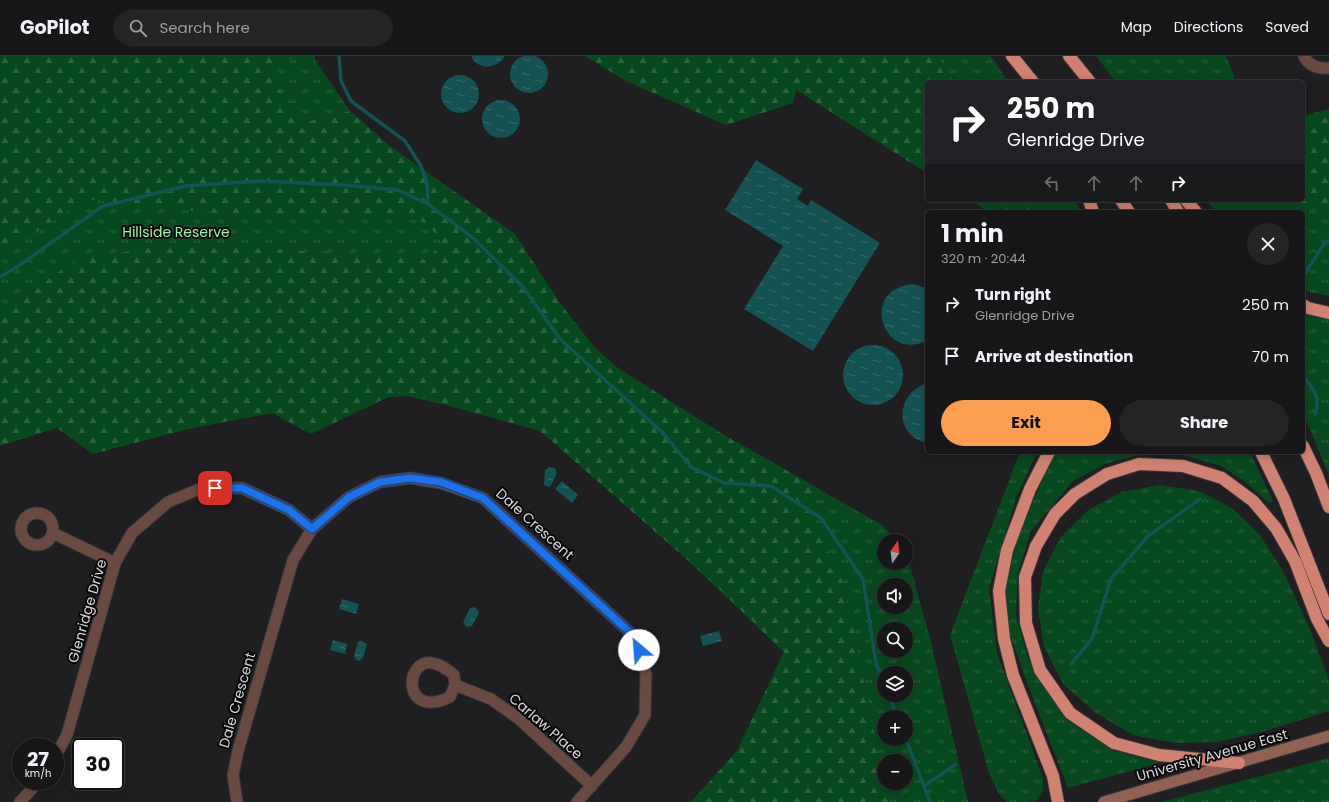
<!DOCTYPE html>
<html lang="en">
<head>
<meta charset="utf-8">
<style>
  body { margin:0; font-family:Poppins,sans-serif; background:#242325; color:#f1f3f6; height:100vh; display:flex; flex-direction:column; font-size:15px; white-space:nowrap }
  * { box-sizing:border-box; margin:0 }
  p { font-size:13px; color:#9e9fa2 }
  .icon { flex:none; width:22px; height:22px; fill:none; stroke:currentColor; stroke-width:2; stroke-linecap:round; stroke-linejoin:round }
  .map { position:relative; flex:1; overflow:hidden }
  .sheet { position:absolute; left:925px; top:154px; width:380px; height:244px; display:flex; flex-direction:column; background:#171618; border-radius:6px; box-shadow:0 2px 10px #0003,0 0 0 1px #363537 }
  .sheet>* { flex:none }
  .top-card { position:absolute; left:925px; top:24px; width:380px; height:122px; border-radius:6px; box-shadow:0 2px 10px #0003,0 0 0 1px #363537; background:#202124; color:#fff; overflow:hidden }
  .needle { width:26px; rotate:14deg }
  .buttons { position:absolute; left:877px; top:478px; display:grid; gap:8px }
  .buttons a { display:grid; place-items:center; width:36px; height:36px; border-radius:50%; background:#171618; box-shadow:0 2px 10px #0003,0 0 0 1px #363537; font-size:20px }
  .speed { position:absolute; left:12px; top:682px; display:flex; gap:8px; font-size:20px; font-weight:700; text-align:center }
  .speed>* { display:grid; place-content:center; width:52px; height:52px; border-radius:50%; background:#171618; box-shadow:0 2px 10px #0003,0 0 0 1px #363537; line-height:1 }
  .speed small { font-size:10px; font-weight:400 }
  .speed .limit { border:2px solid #111; border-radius:6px; background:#fff; color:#111 }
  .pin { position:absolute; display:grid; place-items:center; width:34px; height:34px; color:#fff; margin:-17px; border-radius:8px; box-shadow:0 2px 6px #0006 }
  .me { position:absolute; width:44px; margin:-22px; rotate:333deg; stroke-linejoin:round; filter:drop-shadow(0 0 3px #0008) }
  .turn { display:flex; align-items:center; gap:14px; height:84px; padding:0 16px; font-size:18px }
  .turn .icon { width:52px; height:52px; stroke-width:2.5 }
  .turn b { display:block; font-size:28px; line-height:34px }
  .lanes { display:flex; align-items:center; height:38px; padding:0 16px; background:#0003; justify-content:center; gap:20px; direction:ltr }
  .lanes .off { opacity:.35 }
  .round { display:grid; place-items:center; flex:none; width:42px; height:42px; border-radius:21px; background:#242325 }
  .head { display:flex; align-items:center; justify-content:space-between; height:68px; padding:0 16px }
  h1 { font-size:24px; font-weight:700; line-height:30px }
  .cta { display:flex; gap:8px; margin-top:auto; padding:8px 16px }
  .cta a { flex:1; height:46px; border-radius:24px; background:#fb9e50; color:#111; font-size:16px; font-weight:700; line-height:46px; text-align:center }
  .cta a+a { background:#242325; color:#f1f3f6 }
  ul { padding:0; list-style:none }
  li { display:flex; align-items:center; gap:12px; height:52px; padding:0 16px }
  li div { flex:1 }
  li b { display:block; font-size:15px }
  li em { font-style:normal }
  header { display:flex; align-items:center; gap:24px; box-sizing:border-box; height:56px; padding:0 20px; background:#171618; border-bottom:1px solid #363537 }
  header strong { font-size:19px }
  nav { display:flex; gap:22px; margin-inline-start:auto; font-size:14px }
  .search { width:280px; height:36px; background:#242325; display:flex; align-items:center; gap:10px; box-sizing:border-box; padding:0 14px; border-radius:22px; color:#9e9fa2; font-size:15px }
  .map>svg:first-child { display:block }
  .grass { fill:url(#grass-tufts); fill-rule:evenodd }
  .forest { fill:url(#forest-firs) }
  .water { fill:url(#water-ripples) }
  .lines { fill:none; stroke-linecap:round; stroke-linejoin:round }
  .stream { stroke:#145354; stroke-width:3.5 }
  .minor-casing { stroke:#39383a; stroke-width:13 }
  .secondary-casing { stroke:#39383a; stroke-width:13 }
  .motorway-casing { stroke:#39383a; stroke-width:14 }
  .minor { stroke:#694941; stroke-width:11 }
  .secondary { stroke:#936054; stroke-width:11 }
  .motorway { stroke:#d0816f; stroke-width:12 }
  .route-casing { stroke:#114b97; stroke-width:10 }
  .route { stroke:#1a73e8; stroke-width:7 }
  .labels { text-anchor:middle; stroke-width:4; stroke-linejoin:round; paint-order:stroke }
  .park-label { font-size:14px; fill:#96f0a8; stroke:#090809 }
  .street-label { font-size:14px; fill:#d9d7d9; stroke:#090809 }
</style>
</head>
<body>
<header>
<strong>GoPilot</strong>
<div class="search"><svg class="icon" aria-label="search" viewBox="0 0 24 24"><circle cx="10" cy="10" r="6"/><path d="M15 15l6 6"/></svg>Search here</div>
<nav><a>Map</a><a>Directions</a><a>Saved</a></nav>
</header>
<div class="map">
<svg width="1329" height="746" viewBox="0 0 1329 746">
  <defs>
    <pattern id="grass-tufts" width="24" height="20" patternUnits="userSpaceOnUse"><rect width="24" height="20" fill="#07491f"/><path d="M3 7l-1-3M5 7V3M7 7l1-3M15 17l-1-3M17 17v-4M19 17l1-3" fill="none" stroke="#2b623f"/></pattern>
    <pattern id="forest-firs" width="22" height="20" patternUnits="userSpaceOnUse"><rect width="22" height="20" fill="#07491f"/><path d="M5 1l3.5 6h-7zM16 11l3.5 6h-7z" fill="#2b623f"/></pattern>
    <pattern id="water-ripples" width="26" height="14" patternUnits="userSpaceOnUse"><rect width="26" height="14" fill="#145354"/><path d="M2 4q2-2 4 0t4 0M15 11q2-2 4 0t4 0" fill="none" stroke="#366b6c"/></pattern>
  </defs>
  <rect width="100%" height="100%" fill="#1f1e20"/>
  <path class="grass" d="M0,0H315V4L350,55L391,91L515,178L559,246L595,292L619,313L724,379L882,469L897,485H884V507H906V495L931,586L968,746H691L737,695L784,596L550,373L407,340L0,360ZM884,529H906V551H884ZM884,573H906V595H884ZM884,617H906V639H884ZM884,661H906V683H884ZM884,705H906V727H884Z
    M937,0H991L1008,26H957Z
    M1096,0H1226L1236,26H1116Z
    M1329,90V240L1310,236L1303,232V156H1217L1206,144H1303Z
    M1040,144H1076L1080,156H1048Z
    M1303,256L1329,264V419L1303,357Z
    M1020,396H1037L1016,442L989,533L997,597L1043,722V734L1037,744L1029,746H1007L999,738L989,717L950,579Z
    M1054,396H1250L1273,445L1269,447L1245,426L1221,410L1176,397L1135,400L1105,408L1073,425L1031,475L1018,517L1016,559L1027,599L1041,628L1066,662L1116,695L1160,707L1068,732L1027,627L1010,578L1005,535L1017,484Z
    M1160,429L1198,435L1232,452L1260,479L1283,515L1309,571L1329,624V655L1265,675L1217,686L1175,687L1133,679L1096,657L1064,629L1044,591L1038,553L1043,515L1061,481L1088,454L1122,436Z
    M1329,702V746H1161Z"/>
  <path class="forest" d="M0,0H294L270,21L305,66L350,55L391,91L515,178L559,246L595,292L619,313L724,379L818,432L817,471L844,529L888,746H691L737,695L784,596L707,521L540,375L399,336L311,378L272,357L188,373L93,398L57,372L0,390V265L11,249L76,204L168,189H220L429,204L441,185L428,168L404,160H243L85,143L0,200Z
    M585,0H937L957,26H927V117L796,34L793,47L726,69L626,25Z
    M1329,53V161L1302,146L1294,144H1303V60Z
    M970,144H1040L1048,156H989Z"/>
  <path class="water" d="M510 18a19 19 0 1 1 38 0a19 19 0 1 1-38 0Z
    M471,0H505C497,13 478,15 471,0Z
    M441 38a19 19 0 1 1 38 0a19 19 0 1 1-38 0Z
    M482 63a19 19 0 1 1 38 0a19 19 0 1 1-38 0Z
    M756,104L803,133L797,143L808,150L811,144L880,187L813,295L744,253L783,190L725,154Z
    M912,228L927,232V284C884,308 858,234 912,228Z
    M843 319a30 30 0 1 1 60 0a30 30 0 1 1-60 0Z
    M927,327V387C893,379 896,337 927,327Z
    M549,411L555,412L557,417L550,431L544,429L545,414Z
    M562,425L578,439L572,447L555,433Z
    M342,543L359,548L356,558L339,553Z
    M474,551L477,553L479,557L472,570L467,571L463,566L470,552Z
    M719,575L722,585L703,590L700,580Z
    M333,584L347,588L345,598L330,594Z
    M361,585L367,588L363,602L359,605L356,604L354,600L358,586Z"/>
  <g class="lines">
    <path class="stream" d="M339,0L341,25L351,45L405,85L421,110L427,127L428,148
      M0,221L17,211L103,150L186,130L259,125L344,129L398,134L428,148L473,182L523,231L560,283L662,376L691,411L724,427L771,430L821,462L863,523L876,607L884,627
      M1303,221L1323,189L1329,185
      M1303,320C1314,334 1321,341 1315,359
      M1071,608L1092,583L1111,523L1148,480L1200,443
      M889,639L897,661
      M906,683L930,746
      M924,730L955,709"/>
    <defs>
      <path id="minor" d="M1304,0C1309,10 1318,13 1329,12
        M21 473a16 16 0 1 1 32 0a16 16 0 1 1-32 0Z
        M53,477L115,507
        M455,629L450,641C402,664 404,603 432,607C441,608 448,614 454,619L455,629L491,643L519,663L592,730
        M55,701L67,679L115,507L132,477L168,446L202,432H242L289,454L312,473
        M20,746L39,725
        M237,746L233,719L238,695L293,504L312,473L349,441L380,426L410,422L441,427L483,442L635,581L646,618L645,659L626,691L577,746"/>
      <path id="secondary" d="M1104,746L1329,680"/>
      <path id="motorway" d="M1012,0L1033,26
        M1069,0L1090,26
        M1089,144L1093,156
        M1121,144L1129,156
        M1171,144L1178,156
        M1186,144L1196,156
        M1303,249L1308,252L1329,257
        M1303,390L1316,417L1329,451
        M1049,396L1030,433L1007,494L999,535L1004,583L1013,619L1053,720L1058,746
        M1261,396L1284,443L1329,558
        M1239,707L1159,699L1114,687L1070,657L1040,614L1026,567L1025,521L1036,490L1055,458L1075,438L1107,418L1139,408L1183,410L1222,422L1253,445L1276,472L1295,505L1317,563L1329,585"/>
    </defs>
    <use href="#minor" class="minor-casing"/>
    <use href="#secondary" class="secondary-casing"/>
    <use href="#motorway" class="motorway-casing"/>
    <use href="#minor" class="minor"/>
    <use href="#secondary" class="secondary"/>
    <use href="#motorway" class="motorway"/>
  </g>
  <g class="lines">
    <defs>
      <path id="route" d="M215,432H242L289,454L312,473L349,441L380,426L410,422L441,426L483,442L635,581L639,594"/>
    </defs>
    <use href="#route" class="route-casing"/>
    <use href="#route" class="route"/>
  </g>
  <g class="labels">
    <g class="park-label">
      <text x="176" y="181">Hillside Reserve</text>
    </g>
    <g class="street-label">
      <text transform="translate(535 468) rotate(42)" y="5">Dale Crescent</text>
      <text transform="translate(87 555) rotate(-74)" y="5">Glenridge Drive</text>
      <text transform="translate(237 644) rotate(-74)" y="5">Dale Crescent</text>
      <text transform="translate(546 670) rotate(41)" y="5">Carlaw Place</text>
      <text transform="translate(1212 699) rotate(-16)" y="5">University Avenue East</text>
    </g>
  </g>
</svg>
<div class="buttons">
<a><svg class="needle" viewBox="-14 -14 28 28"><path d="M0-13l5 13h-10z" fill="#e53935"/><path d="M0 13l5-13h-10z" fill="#9e9fa2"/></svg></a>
<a><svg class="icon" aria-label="sound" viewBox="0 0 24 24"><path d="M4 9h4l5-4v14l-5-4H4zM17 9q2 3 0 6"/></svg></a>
<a><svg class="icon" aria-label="search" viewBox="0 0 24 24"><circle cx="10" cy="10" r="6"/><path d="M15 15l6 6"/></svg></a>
<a><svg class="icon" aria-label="layers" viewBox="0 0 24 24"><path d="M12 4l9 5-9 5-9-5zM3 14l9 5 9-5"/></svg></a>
<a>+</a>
<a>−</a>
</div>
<div class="speed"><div>27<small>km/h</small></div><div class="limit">30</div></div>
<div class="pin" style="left:215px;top:432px;background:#d93025"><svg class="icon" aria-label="arrive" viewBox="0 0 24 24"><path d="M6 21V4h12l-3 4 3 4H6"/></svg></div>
<svg class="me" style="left:639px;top:594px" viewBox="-20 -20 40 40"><circle r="19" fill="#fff"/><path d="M0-13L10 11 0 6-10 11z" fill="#1a73e8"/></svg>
<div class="top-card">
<div class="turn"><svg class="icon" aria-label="right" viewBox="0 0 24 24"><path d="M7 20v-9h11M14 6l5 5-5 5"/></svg><div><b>250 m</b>Glenridge Drive</div></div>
<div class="lanes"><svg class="icon off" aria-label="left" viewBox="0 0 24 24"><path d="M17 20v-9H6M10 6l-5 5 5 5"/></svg><svg class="icon off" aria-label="ahead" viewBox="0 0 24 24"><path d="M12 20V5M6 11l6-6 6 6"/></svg><svg class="icon off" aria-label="ahead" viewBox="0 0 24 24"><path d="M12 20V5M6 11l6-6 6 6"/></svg><svg class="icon" aria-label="right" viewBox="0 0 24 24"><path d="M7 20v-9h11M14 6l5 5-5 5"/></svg></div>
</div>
<section class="sheet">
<div class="head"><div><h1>1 min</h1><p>320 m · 20:44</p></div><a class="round"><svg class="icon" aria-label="close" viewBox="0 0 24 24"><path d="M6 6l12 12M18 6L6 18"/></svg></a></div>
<ul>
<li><svg class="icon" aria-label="right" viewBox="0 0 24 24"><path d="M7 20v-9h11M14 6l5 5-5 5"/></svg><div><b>Turn right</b><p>Glenridge Drive</p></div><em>250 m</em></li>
<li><svg class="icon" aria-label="arrive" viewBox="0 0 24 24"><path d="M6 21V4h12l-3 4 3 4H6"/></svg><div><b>Arrive at destination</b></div><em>70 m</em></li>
</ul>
<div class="cta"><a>Exit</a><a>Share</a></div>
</section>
</div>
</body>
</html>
